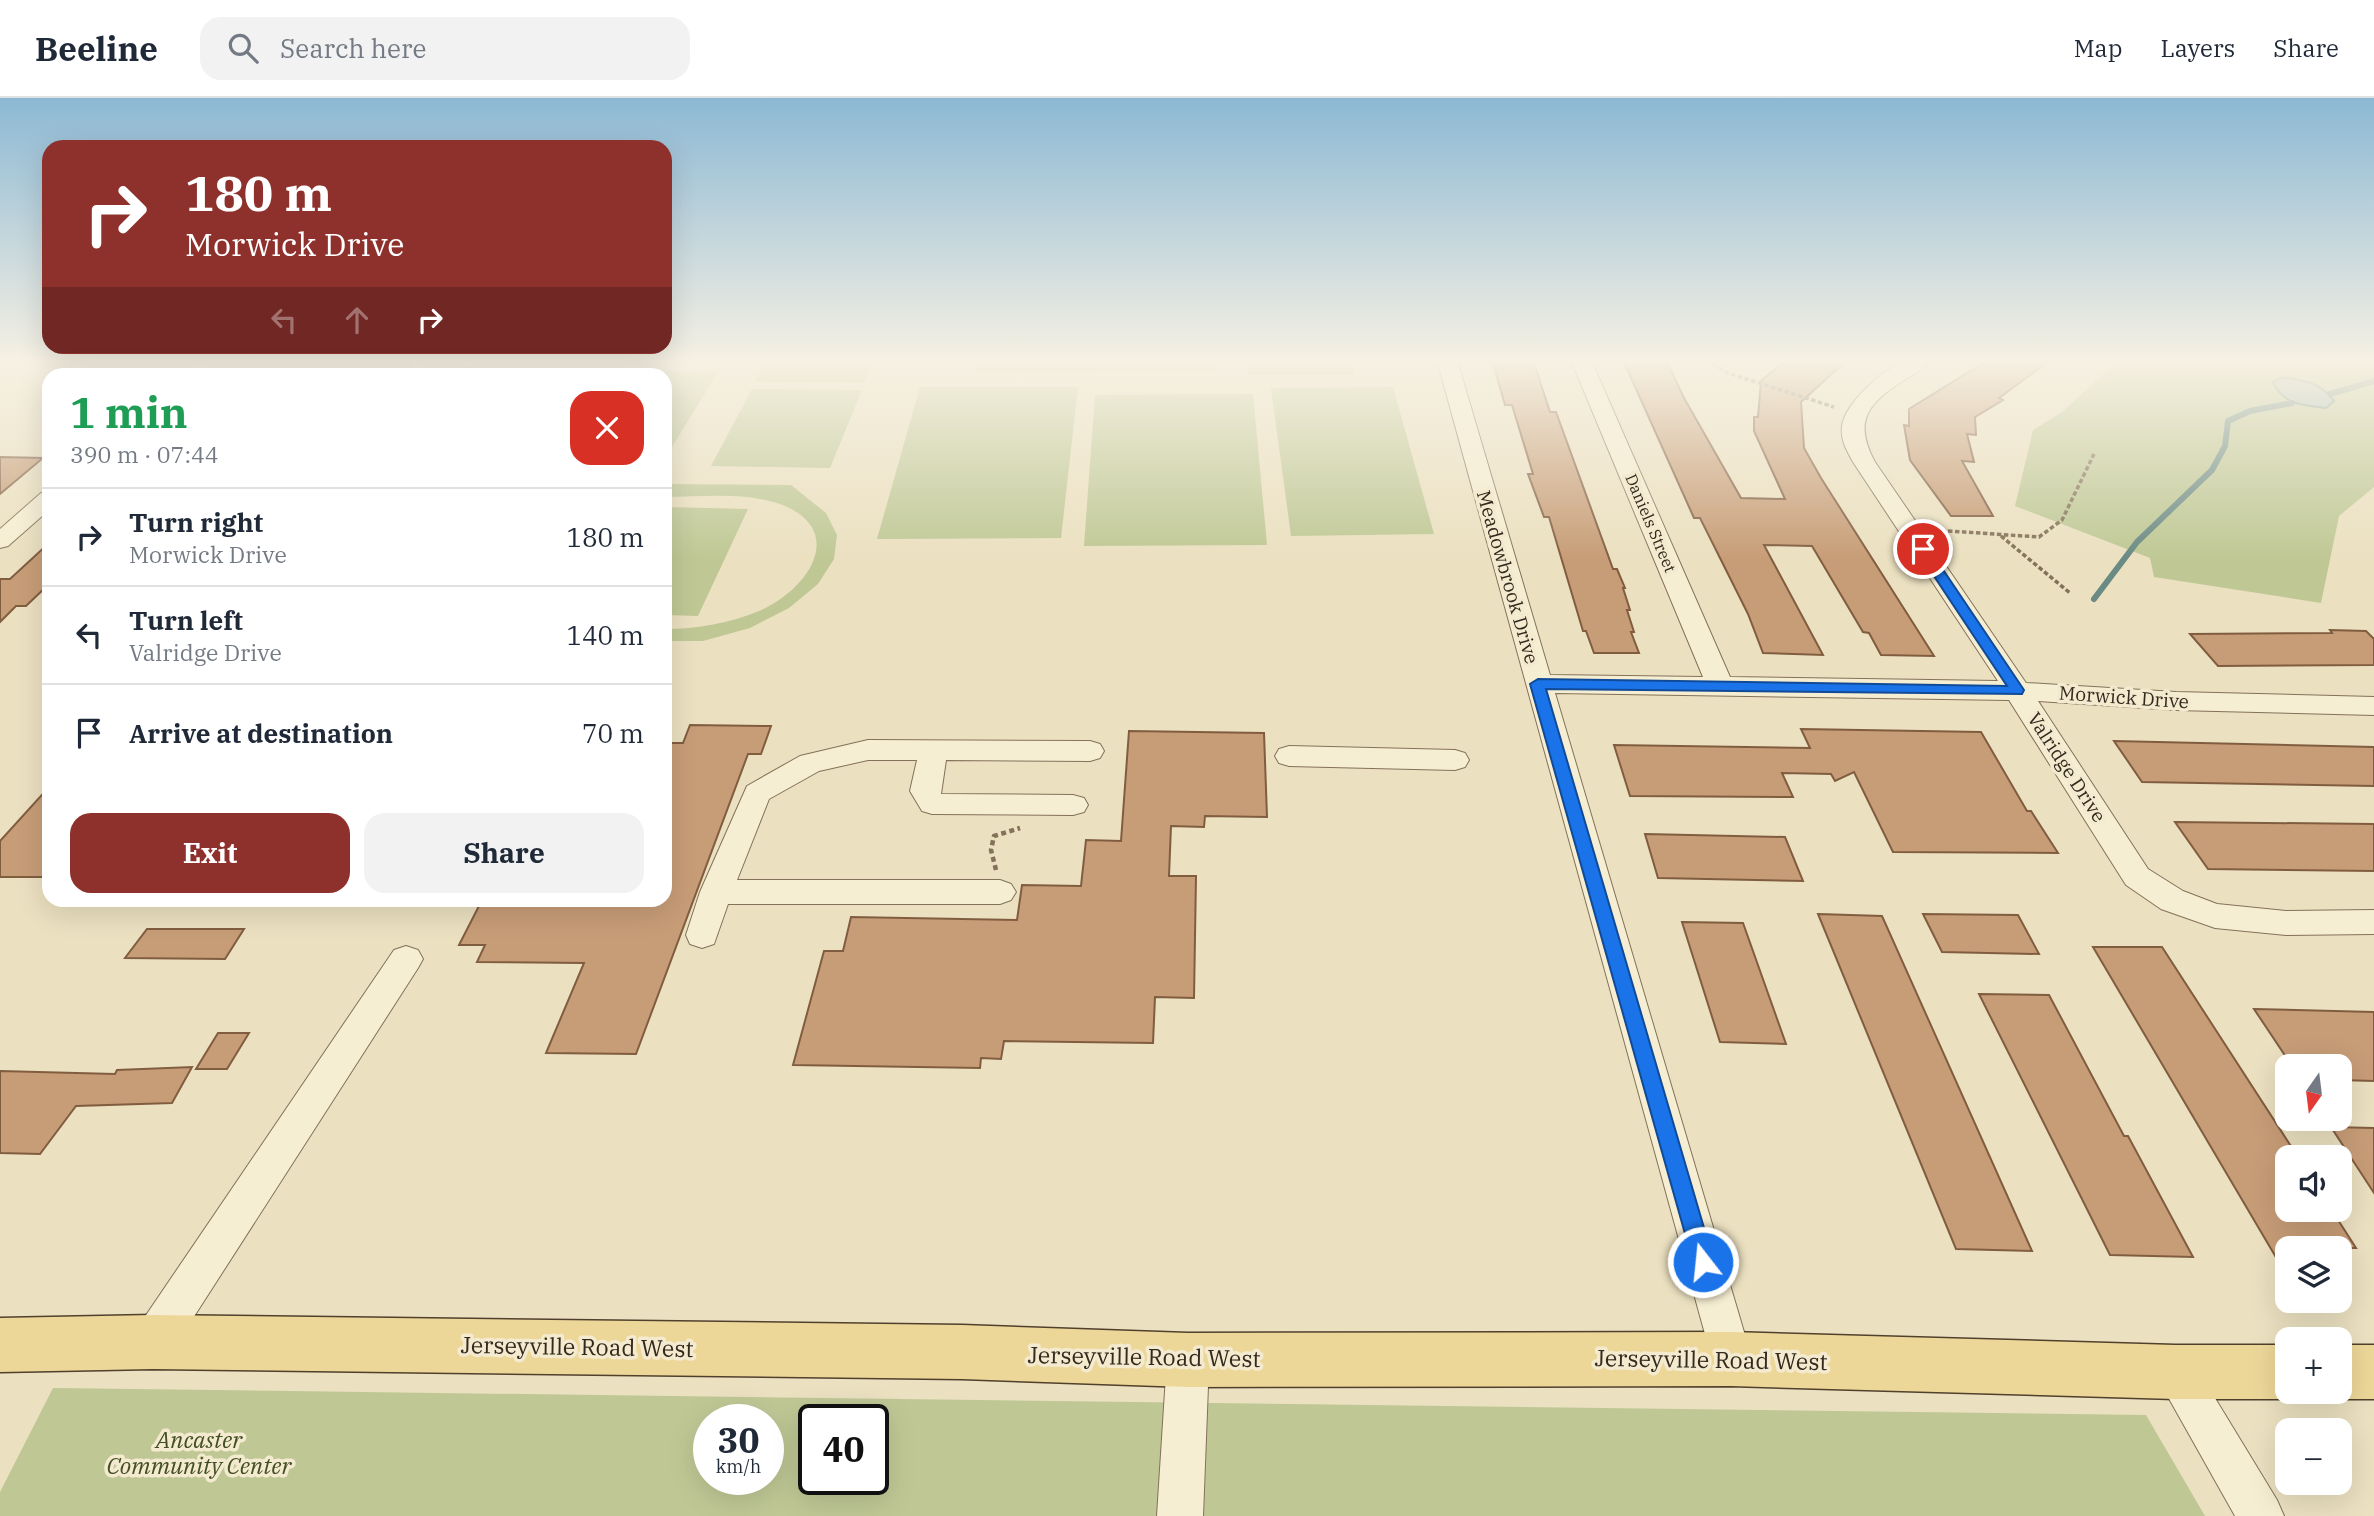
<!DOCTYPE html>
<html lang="en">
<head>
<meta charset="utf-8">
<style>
  body { margin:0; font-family:"IBM Plex Serif",serif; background:#f2f2f3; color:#1f2937; height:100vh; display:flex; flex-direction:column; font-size:26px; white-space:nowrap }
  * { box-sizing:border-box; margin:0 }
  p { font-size:23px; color:#747a83 }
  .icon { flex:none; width:38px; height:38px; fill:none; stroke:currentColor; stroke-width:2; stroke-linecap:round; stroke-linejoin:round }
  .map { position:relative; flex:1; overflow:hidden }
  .side { position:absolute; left:42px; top:270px; width:630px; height:539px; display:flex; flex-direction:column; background:#fff; border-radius:21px; box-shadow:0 7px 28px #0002 }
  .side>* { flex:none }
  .guide { position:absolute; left:42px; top:42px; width:630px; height:214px; border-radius:21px; box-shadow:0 7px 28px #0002; background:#8e312c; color:#fff; overflow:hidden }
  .needle { width:46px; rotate:194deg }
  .controls { position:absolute; left:2275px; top:956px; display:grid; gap:14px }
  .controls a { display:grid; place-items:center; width:77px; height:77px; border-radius:14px; background:#fff; box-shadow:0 7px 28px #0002; font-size:35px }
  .speed { position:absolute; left:693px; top:1306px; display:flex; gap:14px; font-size:35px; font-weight:700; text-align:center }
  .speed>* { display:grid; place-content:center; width:91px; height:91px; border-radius:50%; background:#fff; box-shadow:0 7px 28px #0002; line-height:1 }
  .speed small { font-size:18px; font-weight:400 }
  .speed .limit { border:4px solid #111; border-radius:10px; background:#fff; color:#111 }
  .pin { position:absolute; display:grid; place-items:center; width:60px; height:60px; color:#fff; margin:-30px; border:4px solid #fff; border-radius:50%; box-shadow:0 2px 7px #0007 }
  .me { position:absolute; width:77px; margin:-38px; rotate:344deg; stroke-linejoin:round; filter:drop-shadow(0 0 5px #0008) }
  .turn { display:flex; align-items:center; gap:24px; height:147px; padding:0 28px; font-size:32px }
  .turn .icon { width:91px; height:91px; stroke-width:2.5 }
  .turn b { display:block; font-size:49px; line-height:60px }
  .lanes { display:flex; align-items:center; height:66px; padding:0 28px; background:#0003; justify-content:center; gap:35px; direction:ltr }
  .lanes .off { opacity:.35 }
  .round { display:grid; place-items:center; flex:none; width:74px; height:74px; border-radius:21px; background:#f2f2f3 }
  .headline { display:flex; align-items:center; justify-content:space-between; height:119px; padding:0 28px }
  h1 { font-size:42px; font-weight:800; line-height:52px; color:#1e9e55 }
  .button { display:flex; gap:14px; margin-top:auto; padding:14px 28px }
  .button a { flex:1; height:80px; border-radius:21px; background:#8e312c; color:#fff; font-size:28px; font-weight:800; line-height:80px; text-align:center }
  .button a+a { background:#f2f2f3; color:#1f2937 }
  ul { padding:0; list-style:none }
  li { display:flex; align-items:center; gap:21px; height:98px; padding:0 28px; border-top:2px solid #e0e1e3 }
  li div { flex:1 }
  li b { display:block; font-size:26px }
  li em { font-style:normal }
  header { display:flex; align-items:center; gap:42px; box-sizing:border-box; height:98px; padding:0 35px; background:#fff; border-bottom:2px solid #e0e1e3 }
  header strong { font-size:33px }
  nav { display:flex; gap:38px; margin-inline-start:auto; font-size:24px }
  .search { width:490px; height:63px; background:#f2f2f3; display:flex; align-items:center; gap:18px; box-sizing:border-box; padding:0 24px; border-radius:21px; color:#747a83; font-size:26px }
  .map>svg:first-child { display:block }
  .green { fill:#bfc895; fill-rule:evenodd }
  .water { fill:#a2bdb7; stroke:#6a8a84; stroke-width:2 }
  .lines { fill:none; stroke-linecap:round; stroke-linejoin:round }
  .stream { stroke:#6a8a84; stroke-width:6 }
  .building { fill:#c79d77; stroke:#815d40; stroke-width:2 }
  .minor-casing { stroke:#837159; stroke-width:2 }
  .major-casing { stroke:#50402d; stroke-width:3 }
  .path-far1 { stroke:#837159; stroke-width:3.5; stroke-dasharray:4.5 2.5; stroke-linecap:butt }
  .path { stroke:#837159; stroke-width:4.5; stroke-dasharray:5 3.5; stroke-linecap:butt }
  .minor { fill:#f6eed2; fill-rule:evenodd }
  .major { fill:#edd798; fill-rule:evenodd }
  .route { fill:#1a73e8; stroke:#114b97; stroke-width:2 }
  .labels { text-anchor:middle; stroke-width:7; stroke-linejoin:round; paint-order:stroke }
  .far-street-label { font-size:16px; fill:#33291d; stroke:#f3eacf }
  .street-label { font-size:19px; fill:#33291d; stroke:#f3eacf }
  .near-street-label { font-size:23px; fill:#33291d; stroke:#f3eacf }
  .near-park-label { font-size:23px; font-style:italic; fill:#424e24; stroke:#f3eacf }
</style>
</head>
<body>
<header>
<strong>Beeline</strong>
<div class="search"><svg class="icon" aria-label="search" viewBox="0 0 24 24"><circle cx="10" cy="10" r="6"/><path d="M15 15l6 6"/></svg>Search here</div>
<nav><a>Map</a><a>Layers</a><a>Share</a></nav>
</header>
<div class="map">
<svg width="2374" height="1418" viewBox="0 0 2374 1418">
  <rect width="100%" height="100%" fill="#ebe0c0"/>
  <path class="green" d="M766,262H873L864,285L755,284Z
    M979,262H1217V273L977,274Z
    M1247,262H1352L1355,276L1249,277Z
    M2118,262H2374V389L2339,418L2321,505L2154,479L2150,460L2015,408L2033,332L2062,314Z
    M464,269L718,274L670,352H665V276H457Z
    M920,289H1078L1061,440L877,441Z
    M1393,289L1434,436L1291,438L1271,290Z
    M752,291L862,292L830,370L711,368Z
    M1253,296L1267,447L1084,448L1095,297Z
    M665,386L791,387L826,415L837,437L834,461L818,486L789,510L750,530L703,543H665V531C697,531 730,525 759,513C809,492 850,430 777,405C742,394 701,399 665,399Z
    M665,409L748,411L698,518L665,517Z
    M53,1290L2146,1317L2205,1418H0V1394ZM709,1321H768V1381H709ZM814,1321H873V1381H814Z"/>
  <path class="water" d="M2283,279C2303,282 2322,285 2334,303L2326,310C2303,307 2283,307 2273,284Z"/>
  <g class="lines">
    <path class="stream" d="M2330,296L2374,283
      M2094,501L2137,444L2212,372L2225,348L2228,323L2250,313L2292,305"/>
  </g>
  <path class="building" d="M1492,262H1533L1550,314H1556L1613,471H1617L1625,490H1623L1630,512H1627L1634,534H1631L1639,555H1594L1586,533H1583L1549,419H1544L1528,376H1533L1512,307H1505Z
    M1623,262H1666L1684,300L1741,400L1785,401L1754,333V319H1758L1761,283L1786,262H1847L1801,304L1804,350L1821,380L1934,558L1881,557L1869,535L1863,534L1812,448L1764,447L1823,557L1763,555L1748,516L1700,420H1694Z
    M1988,262H2050L1999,300L2003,302L1975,319L1976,337L1967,336L1974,364L1962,363L1993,418H1951L1910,362L1904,327L1909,328V311Z
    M0,359L43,360L0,396Z
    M49,445V486L26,508H16L0,524V481H10Z
    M2330,532L2366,533L2374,541V567L2218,568L2190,536L2332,535Z
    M690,627L771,628L761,656H748L636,956L546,955L584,865L477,864L485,847H459L482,802H665V645H683Z
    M1801,631L1981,634L2027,713H2031L2058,755L1893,754L1854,674L1835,683L1831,676L1782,675L1793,699L1630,698L1614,647L1810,650Z
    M1129,633L1264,635L1267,719L1205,718L1204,729L1171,728L1169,778H1196L1194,900L1155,899L1153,945L1004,943L1001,961L981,960L980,970L793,967L824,853H843L851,819L1017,822L1022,787L1081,788L1086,742L1121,743Z
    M2114,643L2374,649V688L2142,684Z
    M49,689V779H0V743Z
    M2175,724L2374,726V773L2208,771Z
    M1645,736L1785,739L1803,783L1658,780Z
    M1818,816L1882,818L2032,1153L1956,1151Z
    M1923,816L2018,817L2039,856L1942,854Z
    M1682,824L1743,825L1786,946L1720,944Z
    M147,831H244L225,861L125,860Z
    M2093,849H2162L2298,1059H2287V1111H2331L2356,1150H2287V1178Z
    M1979,896L2049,897L2124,1038H2128L2193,1159L2110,1157Z
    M2254,911L2374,914V983L2340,982V968H2292Z
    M218,935H249L227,971H196Z
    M192,969L172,1005L76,1008L40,1056L0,1055V973L115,976L117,972Z
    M2331,1029L2374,1030V1095Z"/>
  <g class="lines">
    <defs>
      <path id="minor" d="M196,262H218L203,276H182Z
        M415,262H436L424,276H404Z
        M1437,262H1457L1550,577L1703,579L1571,262H1591L1730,579L1998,583L1853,364C1847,353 1840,342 1842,328C1845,305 1887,266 1910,262C1917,261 1925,262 1932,262C1926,270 1917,274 1909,279C1871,303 1851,320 1875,364L2026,585L2176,594L2374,599V617L2176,612L2038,603L2148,771L2183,793L2217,806L2286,813L2374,812V836L2286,837L2215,830L2161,811L2126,787L2009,602L1555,595L1752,1261L1746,1276L1731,1282L1716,1276Z
        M49,393V412L8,448L0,450V431L41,395Z
        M868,642L1090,643L1100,646L1104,653L1100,660L1090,663L946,662L941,696L1073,697L1084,700L1088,707L1084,714L1073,717L932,716L922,713L910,693L917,662H868L819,673L769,701L737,782H1000L1011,786L1016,794L1011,802L1000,806H728L714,846L702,850L690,846L686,837L700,794L747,688L800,658Z
        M1289,648L1455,652L1465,655L1469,662L1465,669L1455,672L1289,668L1279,665L1275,658L1279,651Z
        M406,848L418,852L423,861L418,870L168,1259L153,1265L138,1259L132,1244L138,1229L394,852Z
        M1188,1241L1203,1247L1209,1262L1203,1418H1157L1167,1262L1173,1247Z
        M2175,1253L2190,1259L2277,1402L2284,1418H2235L2154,1274L2160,1259Z"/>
      <path id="major" d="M153,1217L962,1227L1188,1235L1731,1234L2175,1247H2287V1293H2306L2287,1301H2175L1731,1288L1188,1289L962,1281L153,1271L0,1274V1220Z
        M2340,1247H2374V1301H2340L2321,1293H2340Z"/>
    </defs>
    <use href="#minor" class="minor-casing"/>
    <use href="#major" class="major-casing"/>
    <path class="path-far1" d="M1707,262L1728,275L1834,309
      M1934,432L2039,439L2062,422L2094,356
      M2001,438L2070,495"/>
    <path class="path" d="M996,772L991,752L994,738L1020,730"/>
    <use href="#minor" class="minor"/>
    <use href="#major" class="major"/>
  </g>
  <linearGradient id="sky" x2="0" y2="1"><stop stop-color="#8cb8d4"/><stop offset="0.57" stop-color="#f6f1e3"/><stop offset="1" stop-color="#f6f1e3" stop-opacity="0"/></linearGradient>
  <rect width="2374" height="461" fill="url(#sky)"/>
  <path class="route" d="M1923,447L1927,448L2022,589L2024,592L2022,596L1546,591L1714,1164L1711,1172L1703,1175L1696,1172L1693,1164L1530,586L1538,581L2007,588L1916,451Z"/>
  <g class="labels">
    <g class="far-street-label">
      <text transform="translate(1651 425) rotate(67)" y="6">Daniels Street</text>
    </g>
    <g class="street-label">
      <text transform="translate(1508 479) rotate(74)" y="7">Meadowbrook Drive</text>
      <text transform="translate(2124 599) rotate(4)" y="7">Morwick Drive</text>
      <text transform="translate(2067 669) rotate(57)" y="7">Valridge Drive</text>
    </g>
    <g class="near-street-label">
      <text transform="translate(577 1249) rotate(1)" y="8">Jerseyville Road West</text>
      <text transform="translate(1144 1259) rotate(1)" y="8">Jerseyville Road West</text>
      <text transform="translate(1711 1262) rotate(1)" y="8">Jerseyville Road West</text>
    </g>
    <g class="near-park-label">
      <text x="199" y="1350">Ancaster<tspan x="199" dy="26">Community Center</tspan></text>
    </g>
  </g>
</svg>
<div class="controls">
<a><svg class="needle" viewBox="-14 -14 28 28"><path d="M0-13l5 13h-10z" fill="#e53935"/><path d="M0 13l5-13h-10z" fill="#747a83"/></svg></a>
<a><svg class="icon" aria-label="sound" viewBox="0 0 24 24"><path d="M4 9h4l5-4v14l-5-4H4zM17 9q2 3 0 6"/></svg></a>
<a><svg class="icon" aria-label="layers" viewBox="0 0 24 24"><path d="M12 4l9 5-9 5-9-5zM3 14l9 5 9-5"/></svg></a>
<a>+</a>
<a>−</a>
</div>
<div class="speed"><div>30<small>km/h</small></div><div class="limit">40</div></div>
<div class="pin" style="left:1923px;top:451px;background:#d93025"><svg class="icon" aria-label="arrive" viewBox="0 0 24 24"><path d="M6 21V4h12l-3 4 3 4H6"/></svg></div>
<svg class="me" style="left:1703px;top:1164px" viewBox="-20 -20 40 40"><circle r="17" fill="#1a73e8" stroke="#fff" stroke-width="3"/><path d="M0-11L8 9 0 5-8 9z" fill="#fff"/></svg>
<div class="guide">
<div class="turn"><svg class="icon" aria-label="right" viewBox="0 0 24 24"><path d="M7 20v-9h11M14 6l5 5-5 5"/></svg><div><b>180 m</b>Morwick Drive</div></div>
<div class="lanes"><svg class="icon off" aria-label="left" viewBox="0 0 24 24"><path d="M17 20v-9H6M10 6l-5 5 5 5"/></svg><svg class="icon off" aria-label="ahead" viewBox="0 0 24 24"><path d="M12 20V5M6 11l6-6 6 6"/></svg><svg class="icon" aria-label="right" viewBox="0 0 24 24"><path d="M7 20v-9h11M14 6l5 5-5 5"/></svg></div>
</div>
<section class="side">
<div class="headline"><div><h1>1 min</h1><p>390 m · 07:44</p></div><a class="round" style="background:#d93025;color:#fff"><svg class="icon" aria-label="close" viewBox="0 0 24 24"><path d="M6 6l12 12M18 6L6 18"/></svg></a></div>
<ul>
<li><svg class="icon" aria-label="right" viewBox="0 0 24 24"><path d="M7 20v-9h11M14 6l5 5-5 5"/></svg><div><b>Turn right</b><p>Morwick Drive</p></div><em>180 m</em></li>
<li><svg class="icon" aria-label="left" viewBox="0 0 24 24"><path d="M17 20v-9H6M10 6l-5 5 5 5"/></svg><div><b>Turn left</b><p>Valridge Drive</p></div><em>140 m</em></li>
<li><svg class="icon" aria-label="arrive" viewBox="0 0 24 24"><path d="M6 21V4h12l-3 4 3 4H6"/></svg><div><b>Arrive at destination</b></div><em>70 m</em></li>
</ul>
<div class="button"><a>Exit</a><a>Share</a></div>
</section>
</div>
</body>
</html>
